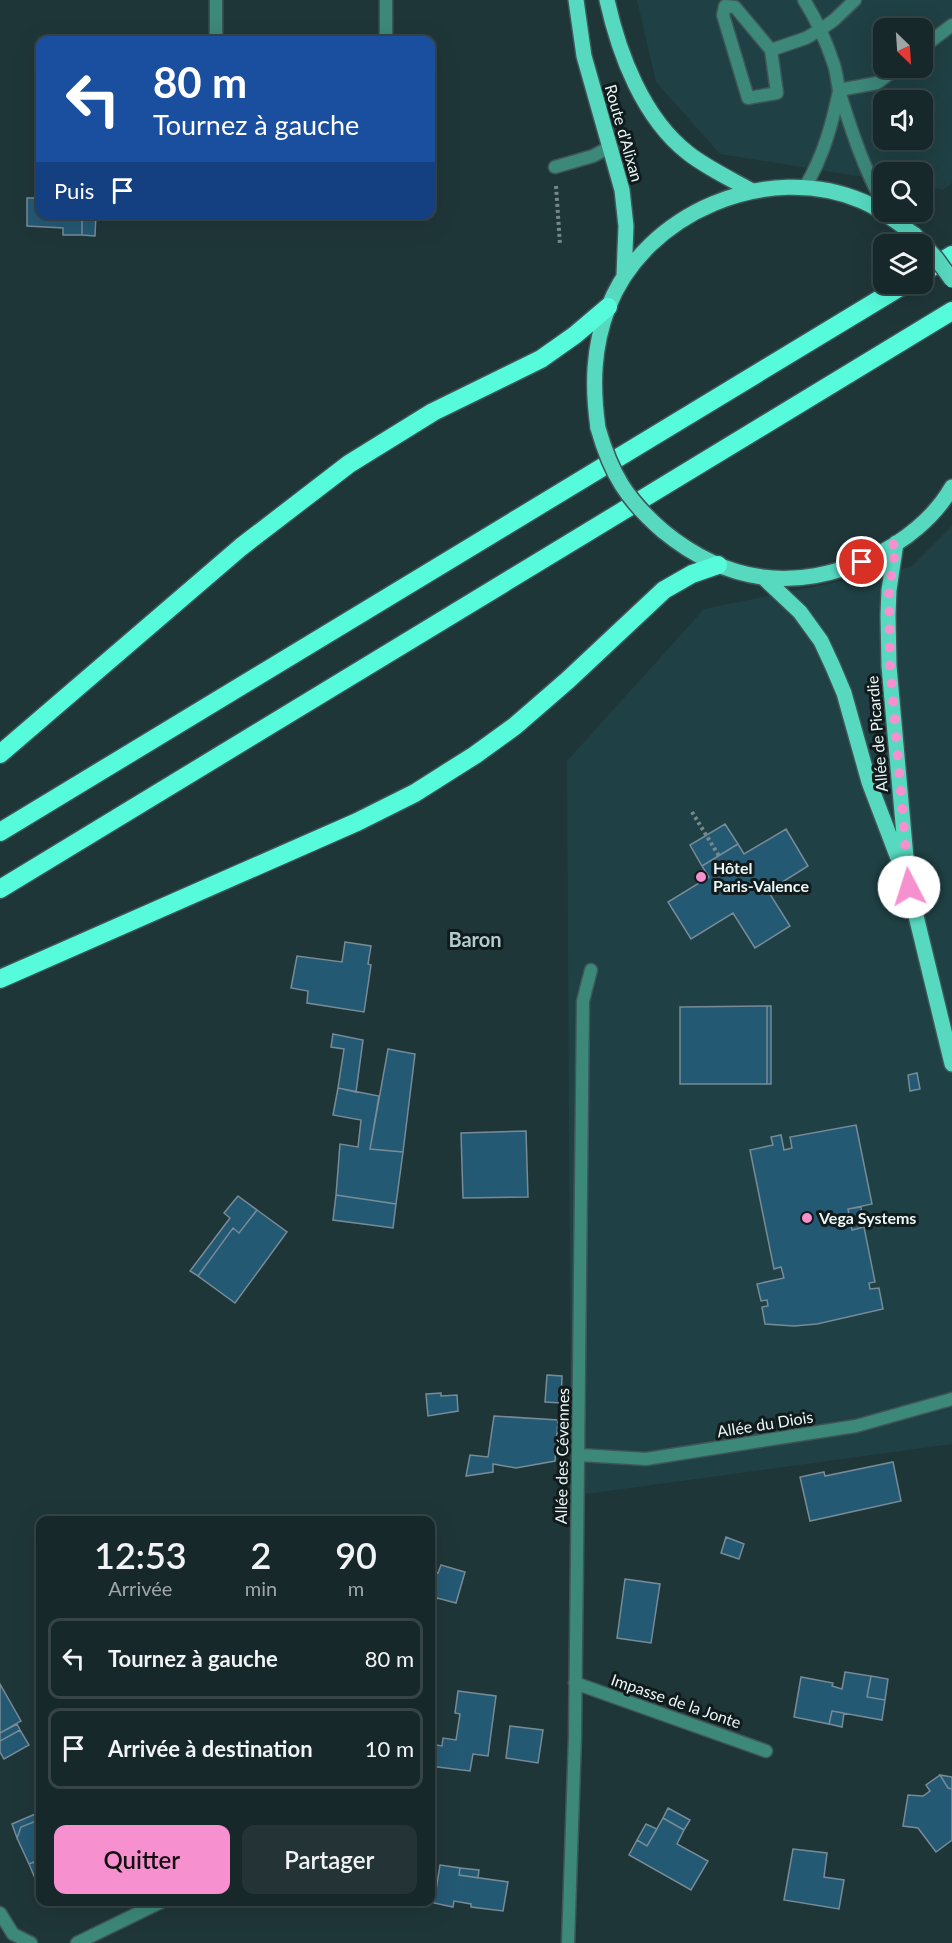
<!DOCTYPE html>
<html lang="fr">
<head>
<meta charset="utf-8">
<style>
  body { margin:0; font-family:Lato,sans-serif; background:#243436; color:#f1f3f6; height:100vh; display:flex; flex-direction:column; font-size:22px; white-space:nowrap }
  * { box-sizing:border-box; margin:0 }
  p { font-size:20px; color:#9ea6a8 }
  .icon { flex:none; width:33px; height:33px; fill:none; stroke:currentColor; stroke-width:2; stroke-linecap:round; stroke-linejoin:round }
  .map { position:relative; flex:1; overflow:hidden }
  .details { position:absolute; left:36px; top:1516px; width:399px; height:390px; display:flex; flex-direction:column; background:#17282a; border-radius:12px; box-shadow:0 6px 24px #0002,0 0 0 2px #364447 }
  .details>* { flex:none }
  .guide { position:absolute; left:36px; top:36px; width:399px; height:183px; border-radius:12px; box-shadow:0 6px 24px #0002,0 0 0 2px #364447; background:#1a4fa0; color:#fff; overflow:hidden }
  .needle { width:39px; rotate:155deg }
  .controls { position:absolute; left:873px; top:18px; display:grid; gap:12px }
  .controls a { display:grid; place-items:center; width:60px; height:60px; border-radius:12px; background:#17282a; box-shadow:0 6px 24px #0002,0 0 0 2px #364447; font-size:30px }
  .pin { position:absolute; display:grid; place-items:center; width:51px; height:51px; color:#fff; margin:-26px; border:3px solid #fff; border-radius:50%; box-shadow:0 2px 6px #0007 }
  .me { position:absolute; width:66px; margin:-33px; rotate:355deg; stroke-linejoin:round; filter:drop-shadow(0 0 4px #0008) }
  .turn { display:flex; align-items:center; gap:21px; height:126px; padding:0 18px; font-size:27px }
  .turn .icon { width:78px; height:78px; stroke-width:2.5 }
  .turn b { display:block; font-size:42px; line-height:51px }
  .then { display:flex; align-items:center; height:57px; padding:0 18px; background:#0003; gap:12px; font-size:22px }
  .eta { display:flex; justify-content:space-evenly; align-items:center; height:102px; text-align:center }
  .eta b { font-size:36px; font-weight:600; line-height:42px }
  .button { display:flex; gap:12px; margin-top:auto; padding:12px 18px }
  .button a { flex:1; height:69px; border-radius:12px; background:#f790ce; color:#111; font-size:24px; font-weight:600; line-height:69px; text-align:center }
  .button a+a { background:#243436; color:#f1f3f6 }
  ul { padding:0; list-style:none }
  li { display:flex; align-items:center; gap:18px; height:81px; margin:0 12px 9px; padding:0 6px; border:3px solid #364447; border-radius:12px }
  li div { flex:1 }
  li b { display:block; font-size:22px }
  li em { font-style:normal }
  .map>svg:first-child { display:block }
  .built { fill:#1f4044; fill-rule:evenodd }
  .building { fill:#245974; stroke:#778b97; stroke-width:1.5 }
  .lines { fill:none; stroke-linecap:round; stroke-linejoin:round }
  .service-casing { stroke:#3f5557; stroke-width:15 }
  .minor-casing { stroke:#3f5557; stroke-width:15 }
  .primary-casing { stroke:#3f5557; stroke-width:18 }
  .motorway-casing { stroke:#3f5557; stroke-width:21 }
  .path { stroke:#76898a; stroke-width:4; stroke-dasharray:3 3; stroke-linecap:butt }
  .service { stroke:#3c8879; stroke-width:12 }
  .minor { stroke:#3c8879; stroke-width:12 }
  .primary { stroke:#57d9c0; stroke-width:15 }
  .motorway { stroke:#56fbdc; stroke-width:18 }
  .primary-bridge-casing { stroke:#3f5557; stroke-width:18; stroke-linecap:butt }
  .primary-bridge { stroke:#57d9c0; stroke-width:15 }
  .route { stroke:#f790ce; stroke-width:10; stroke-dasharray:0 18 }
  .poi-dot { fill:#f790ce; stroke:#111b1c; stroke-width:2 }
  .labels { text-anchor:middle; stroke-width:6; stroke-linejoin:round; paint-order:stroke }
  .street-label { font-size:16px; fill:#e9f7f8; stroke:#111b1c }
  .poi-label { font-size:16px; font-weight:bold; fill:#e9f7f8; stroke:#111b1c; text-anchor:start }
  .quarter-label { font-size:20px; font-weight:bold; fill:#b0cbce; stroke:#111b1c }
</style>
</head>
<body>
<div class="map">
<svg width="952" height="1943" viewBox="0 0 952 1943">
  <rect width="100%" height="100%" fill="#1f3638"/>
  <path class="built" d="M637,0H952V183L943,190L923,186L922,172H884L883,180L720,154L656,82ZM884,28H922V68H884ZM884,100H922V140H884Z
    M952,526V1444L571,1496L567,761L704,609L911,567Z"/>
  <path class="building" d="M27,198H40V214H82V235H63V228L27,226Z
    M82,214H96L95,236L82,235Z
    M725,824L738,844L702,866L690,845Z
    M786,829L808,866L768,891L790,926L755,948L733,913L691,939L668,902L709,877L702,866L738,844L744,854Z
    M345,942L371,946L368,964L371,965L364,1012L307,1003L308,991L291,988L297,956L342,962Z
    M767,1006V1084H680V1007Z
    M767,1006H771V1084H767Z
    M333,1034L363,1040L356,1092L338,1088L344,1049L331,1047Z
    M388,1049L415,1054L403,1152L370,1149Z
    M917,1073L920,1089L910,1091L908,1075Z
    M338,1088L379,1096L370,1149L403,1152L396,1204L336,1195L340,1144L358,1147L361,1120L333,1115Z
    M856,1125L872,1204L848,1209L852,1230L864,1227L875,1282L869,1283L870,1289L879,1288L883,1309L817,1324L794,1326L765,1324L762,1307L768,1306L767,1300L761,1301L757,1284L784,1278L781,1267L774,1269L750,1150L773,1145L771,1137L781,1135L784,1150L792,1148L790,1137Z
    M526,1131L528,1197L463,1198L461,1133Z
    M336,1195L396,1204L393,1228L333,1220Z
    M238,1196L257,1210L239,1233L233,1228L198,1276L190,1271L230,1218L224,1213Z
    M861,1207L864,1227L852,1230L848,1209Z
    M257,1210L287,1232L235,1303L198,1276L233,1228L239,1233Z
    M547,1375L562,1376L561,1403L545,1402Z
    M441,1393V1396L457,1395L458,1411L428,1416L426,1394Z
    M494,1416L558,1420L555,1461L516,1468L493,1464V1472L466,1476L470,1455L488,1457Z
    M893,1462L901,1501L810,1521L800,1477L824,1472L825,1476Z
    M726,1537L744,1544L739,1559L721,1553Z
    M441,1565L465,1572L456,1603L437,1598L432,1615L430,1614V1571L438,1573Z
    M625,1579L660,1584L651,1643L617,1638Z
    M845,1672L871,1676L867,1697L885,1700L882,1720L832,1711L829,1724L794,1717L801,1677L833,1683L832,1686L842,1689Z
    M871,1676L888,1679L885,1700L867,1697Z
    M0,1684L21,1721L0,1733Z
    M458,1691L496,1696L488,1756L473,1754L470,1771L430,1766V1744L442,1746L443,1738L456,1740L460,1714L455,1713Z
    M832,1711L844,1713L842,1727L829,1724Z
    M17,1724L20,1730L0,1741V1733Z
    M510,1726L543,1730L538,1763L506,1758Z
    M20,1730L29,1745L4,1759L0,1752V1741Z
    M940,1775L948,1788L952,1789V1840L936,1852L918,1828L903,1826L908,1795L923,1796L930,1791L926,1785Z
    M940,1775L952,1777V1789L948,1788Z
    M668,1808L690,1820L684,1830L663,1818Z
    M40,1812V1823L36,1821L21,1827L17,1838L12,1824Z
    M663,1818L684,1830L677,1844L708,1861L691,1890L629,1855L637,1840L647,1846Z
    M36,1821L40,1823V1877L34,1862L29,1864L17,1838L21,1827Z
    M646,1824L657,1829L647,1846L637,1840Z
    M793,1849L827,1853L824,1877L844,1880L839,1909L784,1900Z
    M34,1862L40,1877V1888H39L29,1864Z
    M440,1865L460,1868L459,1875L508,1882L503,1911L471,1907V1904L454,1901L453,1907L434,1903Z
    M460,1868L479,1870L478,1878L459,1875Z"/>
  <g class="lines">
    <defs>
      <path id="service" d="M216,0V40
        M386,0V40
        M725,6L735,7L771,50L777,93L748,98L723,15Z
        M922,48L952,25
        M771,50L806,38L820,30
        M839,90L877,83L897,68
        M555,167L593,156L610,147"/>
      <path id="minor" d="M804,0C816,19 826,41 833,62C837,72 837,83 840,94C852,132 864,169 884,205
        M820,30L834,20L855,0
        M805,187C823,157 832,125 839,91
        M580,1455L646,1459L856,1426L952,1399
        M575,1683L766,1751
        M0,1913L13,1934L31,1943
        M77,1943L161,1902
        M568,1943L575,1737L583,1001L591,970"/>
      <path id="primary" d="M576,0L584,56L622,190L626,226L624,276
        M607,0C619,54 643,118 688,153C707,168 731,179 752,191
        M598,428C592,386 593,347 608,308C645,212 768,161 862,201C881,209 898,223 915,235
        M663,531C691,554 725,572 762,577C830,587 918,547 952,487
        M896,543L889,590L888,615L889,666L907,869
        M763,577L800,612L821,641L833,667L844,693L869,782L909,887L952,1064"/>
      <path id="motorway" d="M922,273L952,255
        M0,754L241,547L349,464L433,412L541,359L575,335L608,307
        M0,832L905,284
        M0,889L952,311
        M0,979L357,822L415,793L475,755L515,726L568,680L664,590L692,574L718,565"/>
    </defs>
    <use href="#service" class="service-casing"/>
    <use href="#minor" class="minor-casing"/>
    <use href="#primary" class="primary-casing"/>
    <use href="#motorway" class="motorway-casing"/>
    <path class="path" d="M556,186L560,245
      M692,812L719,856"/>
    <use href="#service" class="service"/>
    <use href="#minor" class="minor"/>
    <use href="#primary" class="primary"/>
    <use href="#motorway" class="motorway"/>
    <defs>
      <path id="primary-bridge" d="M915,235L936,258L952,280
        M598,428C611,474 627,500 663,531"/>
    </defs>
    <use href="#primary-bridge" class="primary-bridge-casing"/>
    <use href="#primary-bridge" class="primary-bridge"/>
  </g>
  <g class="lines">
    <path class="route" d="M862,562L896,543L889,591L890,666L909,887"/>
  </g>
  <g class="poi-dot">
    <circle cx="701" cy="877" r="6"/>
    <circle cx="807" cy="1218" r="6"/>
  </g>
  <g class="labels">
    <g class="street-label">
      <text transform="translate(624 133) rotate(74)" y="6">Route d'Alixan</text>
      <text transform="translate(877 734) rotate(-95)" y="6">Allée de Picardie</text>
      <text transform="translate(765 1424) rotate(-9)" y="6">Allée du Diois</text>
      <text transform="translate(562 1456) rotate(-89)" y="6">Allée des Cévennes</text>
      <text transform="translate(676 1701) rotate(19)" y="6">Impasse de la Jonte</text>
    </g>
    <g class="poi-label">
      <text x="713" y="874">Hôtel<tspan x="713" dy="18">Paris-Valence</tspan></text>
      <text x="819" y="1224">Vega Systems</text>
    </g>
    <g class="quarter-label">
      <text x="475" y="947">Baron</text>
    </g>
  </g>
</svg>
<div class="controls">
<a><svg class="needle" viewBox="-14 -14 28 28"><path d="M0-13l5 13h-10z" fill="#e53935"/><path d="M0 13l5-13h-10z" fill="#9ea6a8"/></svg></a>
<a><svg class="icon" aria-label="sound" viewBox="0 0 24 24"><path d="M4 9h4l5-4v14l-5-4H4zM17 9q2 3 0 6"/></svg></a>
<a><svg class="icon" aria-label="search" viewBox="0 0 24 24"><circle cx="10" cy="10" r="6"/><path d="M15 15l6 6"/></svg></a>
<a><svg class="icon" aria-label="layers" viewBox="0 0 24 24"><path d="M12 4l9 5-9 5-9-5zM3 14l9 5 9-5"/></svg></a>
</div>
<div class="pin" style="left:862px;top:562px;background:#d93025"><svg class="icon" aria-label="arrive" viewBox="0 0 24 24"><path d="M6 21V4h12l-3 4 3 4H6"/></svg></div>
<svg class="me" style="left:909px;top:887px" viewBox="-20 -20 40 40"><circle r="19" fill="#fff"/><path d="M0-13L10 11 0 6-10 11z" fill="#f790ce"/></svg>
<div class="guide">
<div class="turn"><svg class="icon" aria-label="left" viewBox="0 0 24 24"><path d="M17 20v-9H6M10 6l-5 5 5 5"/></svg><div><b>80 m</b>Tournez à gauche</div></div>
<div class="then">Puis<svg class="icon" aria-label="arrive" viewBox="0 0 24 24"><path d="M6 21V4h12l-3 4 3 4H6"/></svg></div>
</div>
<section class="details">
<div class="eta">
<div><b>12:53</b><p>Arrivée</p></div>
<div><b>2</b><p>min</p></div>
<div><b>90</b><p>m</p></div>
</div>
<ul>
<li><svg class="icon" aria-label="left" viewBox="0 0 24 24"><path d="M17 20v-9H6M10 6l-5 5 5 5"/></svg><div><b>Tournez à gauche</b></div><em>80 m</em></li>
<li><svg class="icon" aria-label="arrive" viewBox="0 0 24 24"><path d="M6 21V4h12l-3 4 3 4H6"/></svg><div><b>Arrivée à destination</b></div><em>10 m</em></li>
</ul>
<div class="button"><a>Quitter</a><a>Partager</a></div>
</section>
</div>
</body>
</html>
